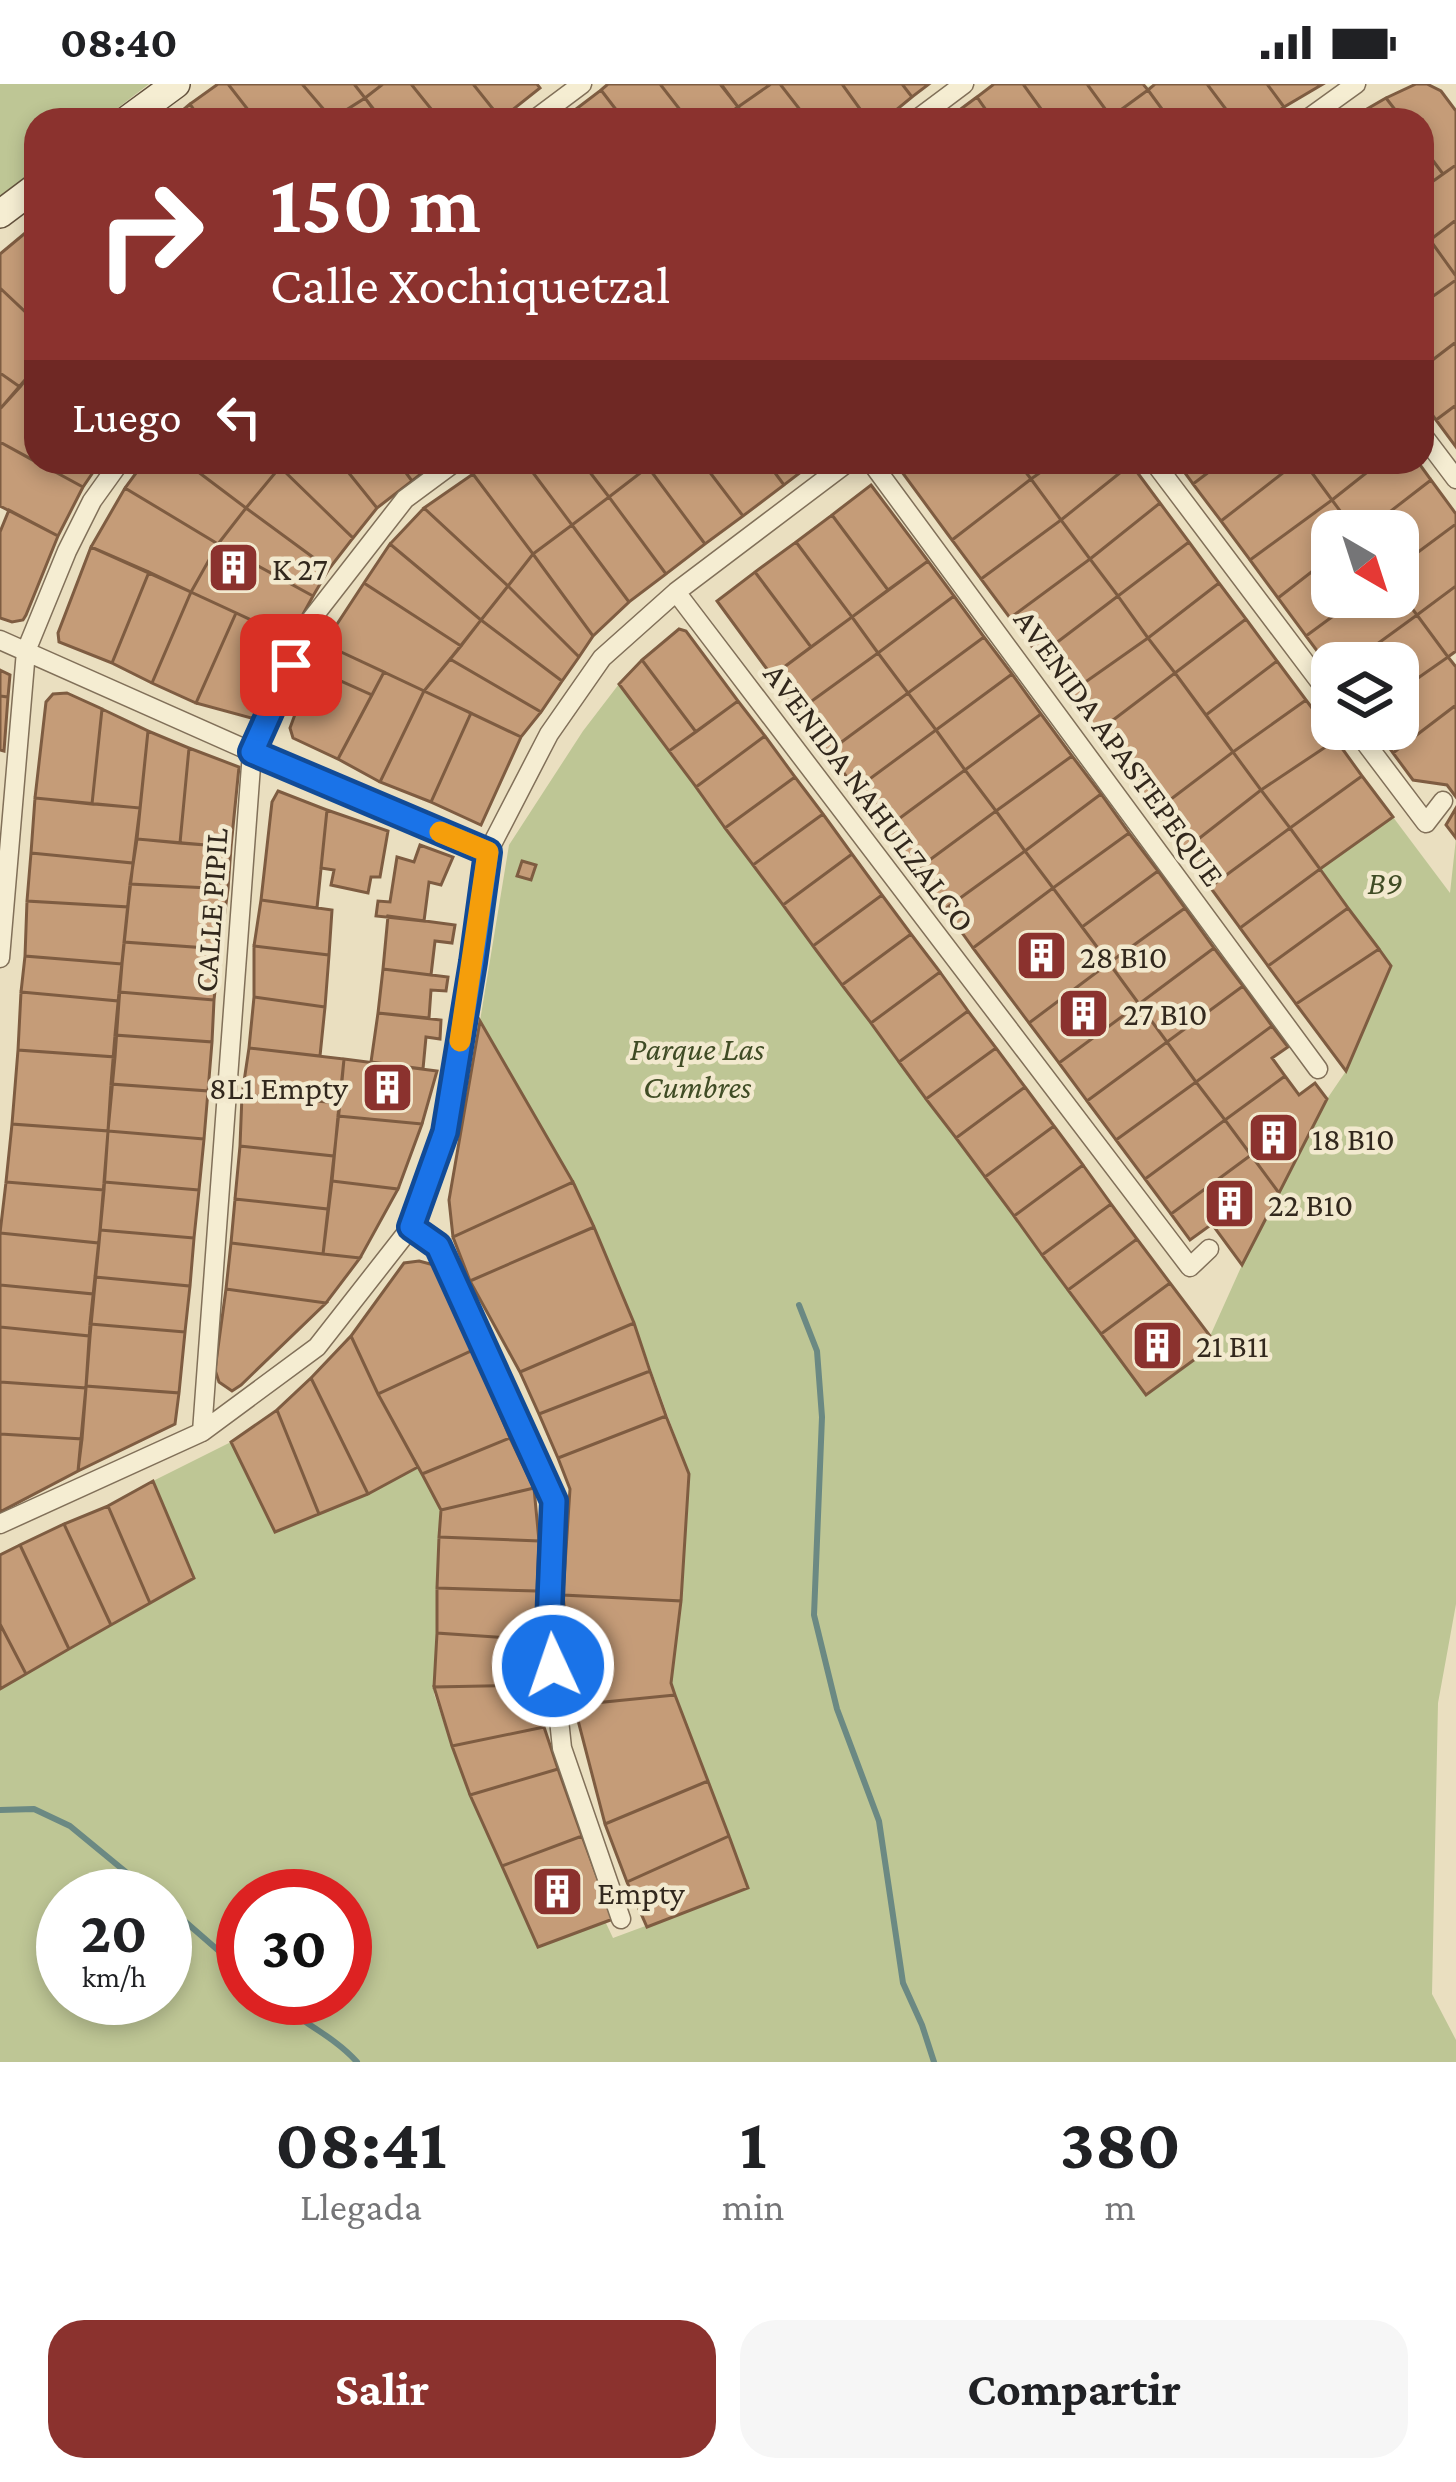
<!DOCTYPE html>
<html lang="es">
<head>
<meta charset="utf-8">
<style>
  body { margin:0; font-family:"Crimson Pro",serif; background:#f6f6f6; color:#202124; height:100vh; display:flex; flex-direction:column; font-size:45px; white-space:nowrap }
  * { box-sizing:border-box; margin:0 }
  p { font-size:39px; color:#757577 }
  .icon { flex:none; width:66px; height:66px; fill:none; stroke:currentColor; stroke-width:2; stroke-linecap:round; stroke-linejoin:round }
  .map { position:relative; height:1978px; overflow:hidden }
  .side { display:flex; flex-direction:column; background:#fff; flex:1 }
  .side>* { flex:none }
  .guide { position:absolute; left:24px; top:24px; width:1410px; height:366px; border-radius:36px; box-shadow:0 6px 18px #0003; background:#8b322e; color:#fff; overflow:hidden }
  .needle { width:78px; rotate:141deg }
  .controls { position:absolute; left:1311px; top:426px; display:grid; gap:24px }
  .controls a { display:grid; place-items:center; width:108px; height:108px; border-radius:24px; background:#fff; box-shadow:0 6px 18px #0003; font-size:60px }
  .speed { position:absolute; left:36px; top:1785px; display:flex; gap:24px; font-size:60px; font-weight:700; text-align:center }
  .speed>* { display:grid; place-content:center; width:156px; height:156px; border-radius:50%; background:#fff; box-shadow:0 6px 18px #0003; line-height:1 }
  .speed small { font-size:30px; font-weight:400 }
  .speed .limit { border:18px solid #d22; background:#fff; color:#111 }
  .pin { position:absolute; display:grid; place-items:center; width:102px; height:102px; color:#fff; margin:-51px; border-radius:24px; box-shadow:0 6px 18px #0006 }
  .me { position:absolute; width:132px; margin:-66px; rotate:357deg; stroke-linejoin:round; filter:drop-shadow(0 0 9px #0008) }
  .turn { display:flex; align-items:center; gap:42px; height:252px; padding:0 48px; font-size:54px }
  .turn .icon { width:156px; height:156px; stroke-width:2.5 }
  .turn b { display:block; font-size:84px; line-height:102px }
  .then { display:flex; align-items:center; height:114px; padding:0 48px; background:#0003; gap:24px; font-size:45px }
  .eta { display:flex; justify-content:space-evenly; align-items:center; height:204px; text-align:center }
  .eta b { font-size:72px; font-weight:700; line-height:84px }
  .primary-button { display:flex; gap:24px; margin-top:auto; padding:24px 48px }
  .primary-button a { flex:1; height:138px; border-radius:36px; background:#8b322e; color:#fff; font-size:48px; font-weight:700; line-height:138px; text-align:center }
  .primary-button a+a { background:#f6f6f6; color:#202124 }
  .status { display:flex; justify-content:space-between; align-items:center; height:84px; padding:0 60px; background:#fff; direction:ltr }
  .status svg { height:33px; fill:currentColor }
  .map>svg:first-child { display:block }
  .green { fill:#bec695; fill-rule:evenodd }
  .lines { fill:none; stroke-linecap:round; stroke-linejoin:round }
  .stream { stroke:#6b8983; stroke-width:6 }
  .building { fill:#c59c78; stroke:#7e5c41; stroke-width:3 }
  .minor-casing { stroke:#817059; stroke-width:21 }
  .secondary-casing { stroke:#63523d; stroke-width:30 }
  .minor { stroke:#f5edd2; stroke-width:18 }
  .secondary { stroke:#f5edd2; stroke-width:27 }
  .route-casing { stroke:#114b97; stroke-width:30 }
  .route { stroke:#1a73e8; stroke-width:21 }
  .slow { stroke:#f59e0b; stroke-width:21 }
  .labels { text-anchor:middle; stroke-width:9; stroke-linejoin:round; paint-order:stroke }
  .poi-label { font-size:33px; fill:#32281d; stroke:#f2e9ce; text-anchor:start }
  .street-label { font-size:33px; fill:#32281d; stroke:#f2e9ce }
  .park-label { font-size:33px; font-style:italic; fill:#404c25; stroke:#f2e9ce }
</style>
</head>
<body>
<div class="status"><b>08:40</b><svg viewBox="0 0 49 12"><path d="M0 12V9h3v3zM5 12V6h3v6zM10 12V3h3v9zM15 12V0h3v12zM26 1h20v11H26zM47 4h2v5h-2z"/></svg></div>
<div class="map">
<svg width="1456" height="1978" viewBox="0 0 1456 1978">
  <rect width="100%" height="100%" fill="#eadfc0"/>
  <path class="green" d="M0,0H149L102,36H36V87L0,115Z
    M619,600L1146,1311L1202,1270L1242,1181L1327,1015L1346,987L1391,882L1320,785L1393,733L1450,809L1456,754V1520L1438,1619L1432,1910L1456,1956V1978H0V1605L194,1494L153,1397L231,1358L275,1448L368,1410L418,1383L441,1426L434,1610L466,1703L537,1862L605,1837L613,1854L748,1804L671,1599L689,1390L634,1239L594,1143L573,1098L480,937L509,761L583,647ZM63,1812H165V1914H63ZM243,1812H345V1914H243Z"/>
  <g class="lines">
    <path class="stream" d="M799,1221L817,1267L822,1333L814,1531L837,1625L879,1737L903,1899L922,1941L934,1978
      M0,1726L34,1725L70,1742L155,1812
      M165,1820L243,1888
      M273,1914C299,1937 334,1952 357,1978"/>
  </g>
  <path class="building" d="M218,0H228L256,36H201L190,20Z
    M228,0H302L332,35L256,36Z
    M302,0H354L365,14L332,35Z
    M354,0H383L365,14Z
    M383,0H411L440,36H381L365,14Z
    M411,0H473L501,35L440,36Z
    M473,0H537L540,4L501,35Z
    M608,0H660L688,36H624L601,6Z
    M660,0H721L738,23L719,36H688Z
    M720,0H771L738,23Z
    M771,0H780L808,36H748L738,23Z
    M780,0H842L868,36H808Z
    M842,0H902L912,13L884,36H868Z
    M902,0H929L912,13Z
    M994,0H1023L1049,36H993L977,13Z
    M1023,0H1087L1111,33L1107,36H1049Z
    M1087,0H1143L1148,6L1111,33Z
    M1155,0H1207L1234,36H1170L1148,6Z
    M1207,0H1267L1284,23L1266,36H1234Z
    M1267,0H1323L1284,23Z
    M1416,0H1427L1441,7L1456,27V81L1443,90L1422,62V36H1403L1386,14Z
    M601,6L624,36H564L563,35Z
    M1148,6L1170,36H1114L1111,33Z
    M977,13L993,36H946Z
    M365,14L382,36H331L332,35Z
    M1386,14L1403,36H1348Z
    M190,20L201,36H171Z
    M738,23L748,36H719Z
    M1422,62L1443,90L1422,105Z
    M1456,81V136L1430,156L1422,146V105Z
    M1456,136V192L1430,156Z
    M36,140V238L0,204V170Z
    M1430,156L1456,192V196L1422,220V162Z
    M1456,196V258L1422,284V220Z
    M0,204L36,238V283L20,303L0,289Z
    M1456,258V321L1436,336L1422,317V284Z
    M36,283V378L0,358V325Z
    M0,289L20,303L0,325Z
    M1456,321V363L1436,336Z
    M0,358L83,403L58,452L0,422Z
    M37,378H100L83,403Z
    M144,378H185L246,424L218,460L125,404Z
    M185,378H275L280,383L246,424Z
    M283,378H340L377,424L353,454L280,383Z
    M340,378H398L412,397L377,424Z
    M398,378H436L412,397Z
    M489,378H525L572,441L533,470L473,390Z
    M525,378H582L609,413L572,441Z
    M582,378H644L648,383L609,413Z
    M655,378H702L743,432L705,460L648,383Z
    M702,378H767L784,401L743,432Z
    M767,378H814L784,401Z
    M901,378H1018L1031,395L952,456L899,384Z
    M1018,378H1055L1031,395Z
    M1055,378H1130L1131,380L1061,436L1031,395Z
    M1177,378H1222L1193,400Z
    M1222,378H1297L1221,437L1193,400Z
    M1297,378H1304L1332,416L1250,476L1221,437Z
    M1304,378H1380L1332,416Z
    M1380,378H1418L1431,396L1365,447H1355L1332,416Z
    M1131,380L1160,419L1090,475L1061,436Z
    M280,383L353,454L329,485L246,424Z
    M648,383L705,460L666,490L609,413Z
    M473,390L533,470L508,502L424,424Z
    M1031,395L1061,436L981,495L952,456Z
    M1431,396L1456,430V440L1398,483V447H1365Z
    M871,401L928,477L888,506L832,431Z
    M125,404L218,460L191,508L91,463Z
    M609,413L666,490L629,518L572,441Z
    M1332,416L1355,447H1332V472L1278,514L1250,476Z
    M1160,419L1189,458L1118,512L1090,475Z
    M246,424L329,485L313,512L218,460Z
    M424,424L508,502L481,536L390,460Z
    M9,426L58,452L26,531L23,536L12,538L0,534V448Z
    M832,431L888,506L852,533L796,458Z
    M1061,436L1090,475L1010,534L981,495Z
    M1456,440V502L1417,531L1398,506V483Z
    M572,441L629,518L593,552L533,470Z
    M796,458L852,533L811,563L755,488Z
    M1189,458L1219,499L1148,554L1118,512Z
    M218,460L313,512L290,554L191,508Z
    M390,460L481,536L461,562L364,499Z
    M91,463L149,488L112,579L59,558L58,549Z
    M533,470L593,552L579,573L508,502Z
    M1332,472V513H1359L1306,552L1278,514Z
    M1090,475L1118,512L1039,572L1010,534Z
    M928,477L954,512L878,569L852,533Z
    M149,488L191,508L152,599L112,579Z
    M755,488L811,563L772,592L717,517Z
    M364,499L461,562L424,607L324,560Z
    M1219,499L1246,535L1175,589L1148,554Z
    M508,502L579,573L562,597L481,536Z
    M1456,502V567L1448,573L1417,531Z
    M1398,506L1417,531L1351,579H1332V587L1306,552L1359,513H1398Z
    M191,508L236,529L196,619L152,599Z
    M954,512L984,553L908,609L878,569Z
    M1118,512L1148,554L1067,611L1039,572Z
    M236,529L290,554L255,632L251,634L196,619Z
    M1417,531L1448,573L1398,608V579H1351Z
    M852,533L878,569L798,627L772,592Z
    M1246,535L1277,577L1206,631L1175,589Z
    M481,536L562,597L541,628L450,575Z
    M679,545L686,547L738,617L696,648L642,576Z
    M984,553L1012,590L936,646L908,609Z
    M1148,554L1175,589L1096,649L1067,611Z
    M324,560L384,588L372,611L312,584Z
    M878,569L908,609L828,668L798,627Z
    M1448,573L1456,583V621L1393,669L1375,645H1398V608Z
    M450,575L541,628L521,653L424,607Z
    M642,576L696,648L669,667L619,600Z
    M1277,577L1306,616L1233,668L1206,631Z
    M312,584L372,611L338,675L293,654L290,644Z
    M0,586L10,591L8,613L0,612Z
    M384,588L424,607L380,698L338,675Z
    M1175,589L1233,668L1154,728L1096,649Z
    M1012,590L1041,630L965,686L936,646Z
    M424,607L471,629L431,718L380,698Z
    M67,609L102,625L92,720L35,714L46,618L53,610Z
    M908,609L936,646L856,705L828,668Z
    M0,612L8,613L4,667L0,666Z
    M1306,616L1336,656L1261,706L1233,668Z
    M738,617L765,652L696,703L669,667Z
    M1456,621V713L1447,701L1413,696L1393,669Z
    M102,625L148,647L140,724L92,720Z
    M471,629L521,653L481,741L431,718Z
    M1041,630L1072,672L996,727L965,686Z
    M936,646L965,686L885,745L856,705Z
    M148,647L189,664L180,759L137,755Z
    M765,652L795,693L725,744L696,703Z
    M1336,656L1362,692L1290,744L1261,706Z
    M189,664L239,683L231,763L180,759Z
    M1233,668L1261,706L1183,767L1154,728Z
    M1072,672L1101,710L1025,767L996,727Z
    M965,686L996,727L916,786L885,745Z
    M1362,692L1393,733L1320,785L1290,744Z
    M795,693L823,730L753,781L725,744Z
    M1261,706L1290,744L1210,803L1183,767Z
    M278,707L327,726L317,824L261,816L272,718Z
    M1101,710L1129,749L1053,804L1025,767Z
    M35,714L140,724L133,779L31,769Z
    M1456,724V754L1446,741Z
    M327,726L388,747L380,793H371L368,809L331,801L334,786L321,784Z
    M996,727L1025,767L945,825L916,786Z
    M823,730L852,770L783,821L753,781Z
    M1290,744L1320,785L1240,844L1210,803Z
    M1129,749L1158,787L1082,843L1053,804Z
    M137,755L231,763L228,805L130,800Z
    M420,761L453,773L441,801L429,798L424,837L376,832L378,817L390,818L397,773L414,778Z
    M1025,767L1053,804L973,864L945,825Z
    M31,769L133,779L128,823L27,817Z
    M852,770L882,811L813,862L783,821Z
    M522,777L536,781L531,796L517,792Z
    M1320,785L1348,824L1268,882L1240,844Z
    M1158,787L1185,824L1109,879L1082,843Z
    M130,800L228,805L220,865L124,858Z
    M1053,804L1109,879L1029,939L973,864Z
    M882,811L911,850L842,901L813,862Z
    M261,816L332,826L329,871L254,862Z
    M27,817L128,823L122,880L25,872Z
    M1185,824L1214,864L1139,920L1109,879Z
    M1348,824L1379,865L1296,920L1268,882Z
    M388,832L455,841L452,859L435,857L431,891L383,885Z
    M911,850L940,888L871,939L842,901Z
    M124,858L220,865L214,916L119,908Z
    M254,862L329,871L325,923L254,913Z
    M1214,864L1243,902L1167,958L1139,920Z
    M1379,865L1391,882L1346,987L1296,920Z
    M25,872L122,880L119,917L21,908Z
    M1109,879L1139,920L1059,979L1029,939Z
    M383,885L448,893L446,907L431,906L429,934L378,929Z
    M940,888L968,927L899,978L871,939Z
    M1243,902L1272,942L1196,998L1167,958Z
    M21,908L119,917L115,973L18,966Z
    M119,908L214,916L212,958L115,951Z
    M254,913L325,923L320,972L249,964Z
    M1139,920L1167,958L1087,1017L1059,979Z
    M968,927L996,964L926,1015L899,978Z
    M378,929L441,936L440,955L426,953L423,985L371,978Z
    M480,937L573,1098L453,1153L449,1116Z
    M1272,942L1288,963L1272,974L1285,992L1225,1036L1196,998Z
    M115,951L212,958L208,1007L111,1000Z
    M1167,958L1196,998L1116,1056L1087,1017Z
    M249,964L344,975L340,1019L242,1011Z
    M996,964L1025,1003L956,1054L926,1015Z
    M18,966L115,973L108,1047L12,1040Z
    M344,975L437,987L422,1040L338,1032Z
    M1285,992L1299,1011L1315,999L1327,1015L1279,1109L1225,1036Z
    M1196,998L1225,1036L1145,1095L1116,1056Z
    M111,1000L208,1007L204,1055L108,1047Z
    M1025,1003L1054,1042L985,1093L956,1054Z
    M242,1011L340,1019L334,1072L240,1062Z
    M338,1032L422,1040L398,1105L332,1097Z
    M1225,1036L1251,1071L1171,1130L1145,1095Z
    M12,1040L108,1047L104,1106L6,1098Z
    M1054,1042L1083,1081L1014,1132L985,1093Z
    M108,1047L204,1055L199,1106L104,1098Z
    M240,1062L334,1072L328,1125L235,1115Z
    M1251,1071L1279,1109L1242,1181L1212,1140L1190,1156L1171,1130Z
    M1083,1081L1111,1120L1042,1171L1014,1132Z
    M332,1097L398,1105L360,1174L323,1170Z
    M6,1098L104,1106L99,1159L0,1149Z
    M104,1098L199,1106L194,1154L100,1146Z
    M573,1098L594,1143L470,1197L453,1153Z
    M235,1115L328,1125L323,1170L231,1159Z
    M1111,1120L1137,1155L1068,1206L1042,1171Z
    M594,1143L634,1239L520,1288L470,1197Z
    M100,1146L194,1154L190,1202L95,1193Z
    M0,1149L99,1159L94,1210L0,1201Z
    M1137,1155L1170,1199L1101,1250L1068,1206Z
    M231,1159L323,1170L360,1174L326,1219L226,1205Z
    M419,1177L434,1181L473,1266L378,1310L351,1252L404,1179Z
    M95,1193L190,1202L185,1248L90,1240Z
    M1170,1199L1210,1252L1202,1270L1146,1311L1101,1250Z
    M0,1201L94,1210L90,1252L0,1243Z
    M226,1205L326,1219L241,1301L232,1307L219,1298L215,1286Z
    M634,1239L650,1287L539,1330L520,1288Z
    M90,1240L185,1248L179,1309L86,1302Z
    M0,1243L90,1252L86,1304L0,1298Z
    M351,1252L378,1310L418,1383L368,1410L311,1294Z
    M473,1266L510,1354L422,1390L378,1310Z
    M650,1287L666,1332L558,1374L539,1330Z
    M311,1294L368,1410L319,1430L277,1326Z
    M0,1298L86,1304L82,1355L0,1350Z
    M86,1302L179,1309L175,1340L78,1387Z
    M277,1326L319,1430L275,1448L231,1358Z
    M666,1332L689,1390L681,1517L563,1511L570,1405L558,1374Z
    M0,1350L82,1355L78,1387L0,1428Z
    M510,1354L534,1404L441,1426L422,1390Z
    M153,1397L194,1494L150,1519L108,1422Z
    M534,1404L539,1457L439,1453L441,1426Z
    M108,1422L150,1519L111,1541L64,1440Z
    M64,1440L111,1541L69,1565L20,1461Z
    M439,1453L539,1457L537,1507L437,1504Z
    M20,1461L69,1565L26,1590L0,1540V1471Z
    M437,1504L537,1507L538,1556L437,1549Z
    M563,1511L681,1517L671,1599L675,1611L574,1621Z
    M0,1540L26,1590L0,1605Z
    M437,1549L538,1556L536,1601L434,1603Z
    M536,1601L544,1643L452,1662L434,1603Z
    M675,1611L708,1697L605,1740L574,1621Z
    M544,1643L558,1685L470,1711L452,1662Z
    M558,1685L582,1752L502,1782L470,1711Z
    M708,1697L729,1752L627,1798L605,1740Z
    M582,1752L613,1835L538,1863L502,1782Z
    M729,1752L748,1804L647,1843L627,1798Z"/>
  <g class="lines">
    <defs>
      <path id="minor" d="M534,36L582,0
        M916,36L964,0
        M1306,36L1356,0
        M1422,350L1456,395
        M871,378L1318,985
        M1154,378L1332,614
        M676,508L1190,1183L1209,1165
        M0,556L252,668L488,768
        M1355,645L1426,739L1443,717
        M0,874L26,567L67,467L92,417L120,378
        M411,1143L438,1163L554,1417V1462L549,1541L562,1664L621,1835
        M202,1348L252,668L310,537L405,415L455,378
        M0,1440L202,1348L317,1263L411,1143L444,1048L488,768L549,650L602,574L676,508L848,378"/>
      <path id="secondary" d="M127,36L176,0
        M0,130L36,103"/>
    </defs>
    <use href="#minor" class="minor-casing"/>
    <use href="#secondary" class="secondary-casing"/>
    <use href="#minor" class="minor"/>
    <use href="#secondary" class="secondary"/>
  </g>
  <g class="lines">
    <defs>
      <path id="route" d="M291,581L252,668L488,768L473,878L445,1048L411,1143L438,1162L554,1417L549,1540L553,1582"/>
    </defs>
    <use href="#route" class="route-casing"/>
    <use href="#route" class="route"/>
    <path class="slow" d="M440,748L488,768L460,957"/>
  </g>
  <defs>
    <symbol id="building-square" viewBox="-11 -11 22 22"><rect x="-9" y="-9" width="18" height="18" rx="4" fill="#8b322e" stroke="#f2e9ce"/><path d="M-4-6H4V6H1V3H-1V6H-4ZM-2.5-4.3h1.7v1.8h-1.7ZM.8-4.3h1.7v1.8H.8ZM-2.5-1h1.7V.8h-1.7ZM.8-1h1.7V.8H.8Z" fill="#fff"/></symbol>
  </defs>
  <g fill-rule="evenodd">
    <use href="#building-square" x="204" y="454" width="59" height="59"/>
    <use href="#building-square" x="1012" y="842" width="59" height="59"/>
    <use href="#building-square" x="1054" y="900" width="59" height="59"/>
    <use href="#building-square" x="358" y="974" width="59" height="59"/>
    <use href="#building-square" x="1244" y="1024" width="59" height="59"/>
    <use href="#building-square" x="1200" y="1090" width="59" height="59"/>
    <use href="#building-square" x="1128" y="1232" width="59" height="59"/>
    <use href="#building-square" x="528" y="1778" width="59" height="59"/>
  </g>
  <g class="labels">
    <g class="poi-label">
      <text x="272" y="496">K 27</text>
      <text x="1080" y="884">28 B10</text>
      <text x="1123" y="941">27 B10</text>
      <text x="348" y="1015" text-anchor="end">8L1 Empty</text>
      <text x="1312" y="1066">18 B10</text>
      <text x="1268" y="1132">22 B10</text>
      <text x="1196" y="1273">21 B11</text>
      <text x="597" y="1820">Empty</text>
    </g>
    <g class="street-label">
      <text transform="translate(1120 663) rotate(54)" y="12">AVENIDA APASTEPEQUE</text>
      <text transform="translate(870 713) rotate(53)" y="12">AVENIDA NAHULZALCO</text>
      <text transform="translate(210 826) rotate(-86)" y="12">CALLE PIPIL</text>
    </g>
    <g class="park-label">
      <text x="1385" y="810">B9</text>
      <text x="697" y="976">Parque Las<tspan x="697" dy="38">Cumbres</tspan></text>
    </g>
  </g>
</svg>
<div class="controls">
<a><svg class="needle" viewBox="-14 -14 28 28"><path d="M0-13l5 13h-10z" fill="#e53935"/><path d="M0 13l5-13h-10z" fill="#757577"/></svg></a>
<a><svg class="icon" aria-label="layers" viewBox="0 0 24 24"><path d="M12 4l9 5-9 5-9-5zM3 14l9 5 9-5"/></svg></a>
</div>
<div class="speed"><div>20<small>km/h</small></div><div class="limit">30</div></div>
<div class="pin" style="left:291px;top:581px;background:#d93025"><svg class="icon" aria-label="arrive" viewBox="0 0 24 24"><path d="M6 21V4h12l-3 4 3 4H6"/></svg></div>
<svg class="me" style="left:553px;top:1582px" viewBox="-20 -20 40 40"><circle r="17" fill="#1a73e8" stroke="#fff" stroke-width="3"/><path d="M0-11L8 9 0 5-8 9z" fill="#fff"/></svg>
<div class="guide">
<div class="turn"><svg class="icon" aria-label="right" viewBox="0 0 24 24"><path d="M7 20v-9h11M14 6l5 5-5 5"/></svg><div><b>150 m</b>Calle Xochiquetzal</div></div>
<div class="then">Luego<svg class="icon" aria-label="left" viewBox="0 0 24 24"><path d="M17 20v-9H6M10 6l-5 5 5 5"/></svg></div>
</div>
</div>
<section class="side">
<div class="eta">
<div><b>08:41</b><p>Llegada</p></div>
<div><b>1</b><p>min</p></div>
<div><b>380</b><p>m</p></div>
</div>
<div class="primary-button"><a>Salir</a><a>Compartir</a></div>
</section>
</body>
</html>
